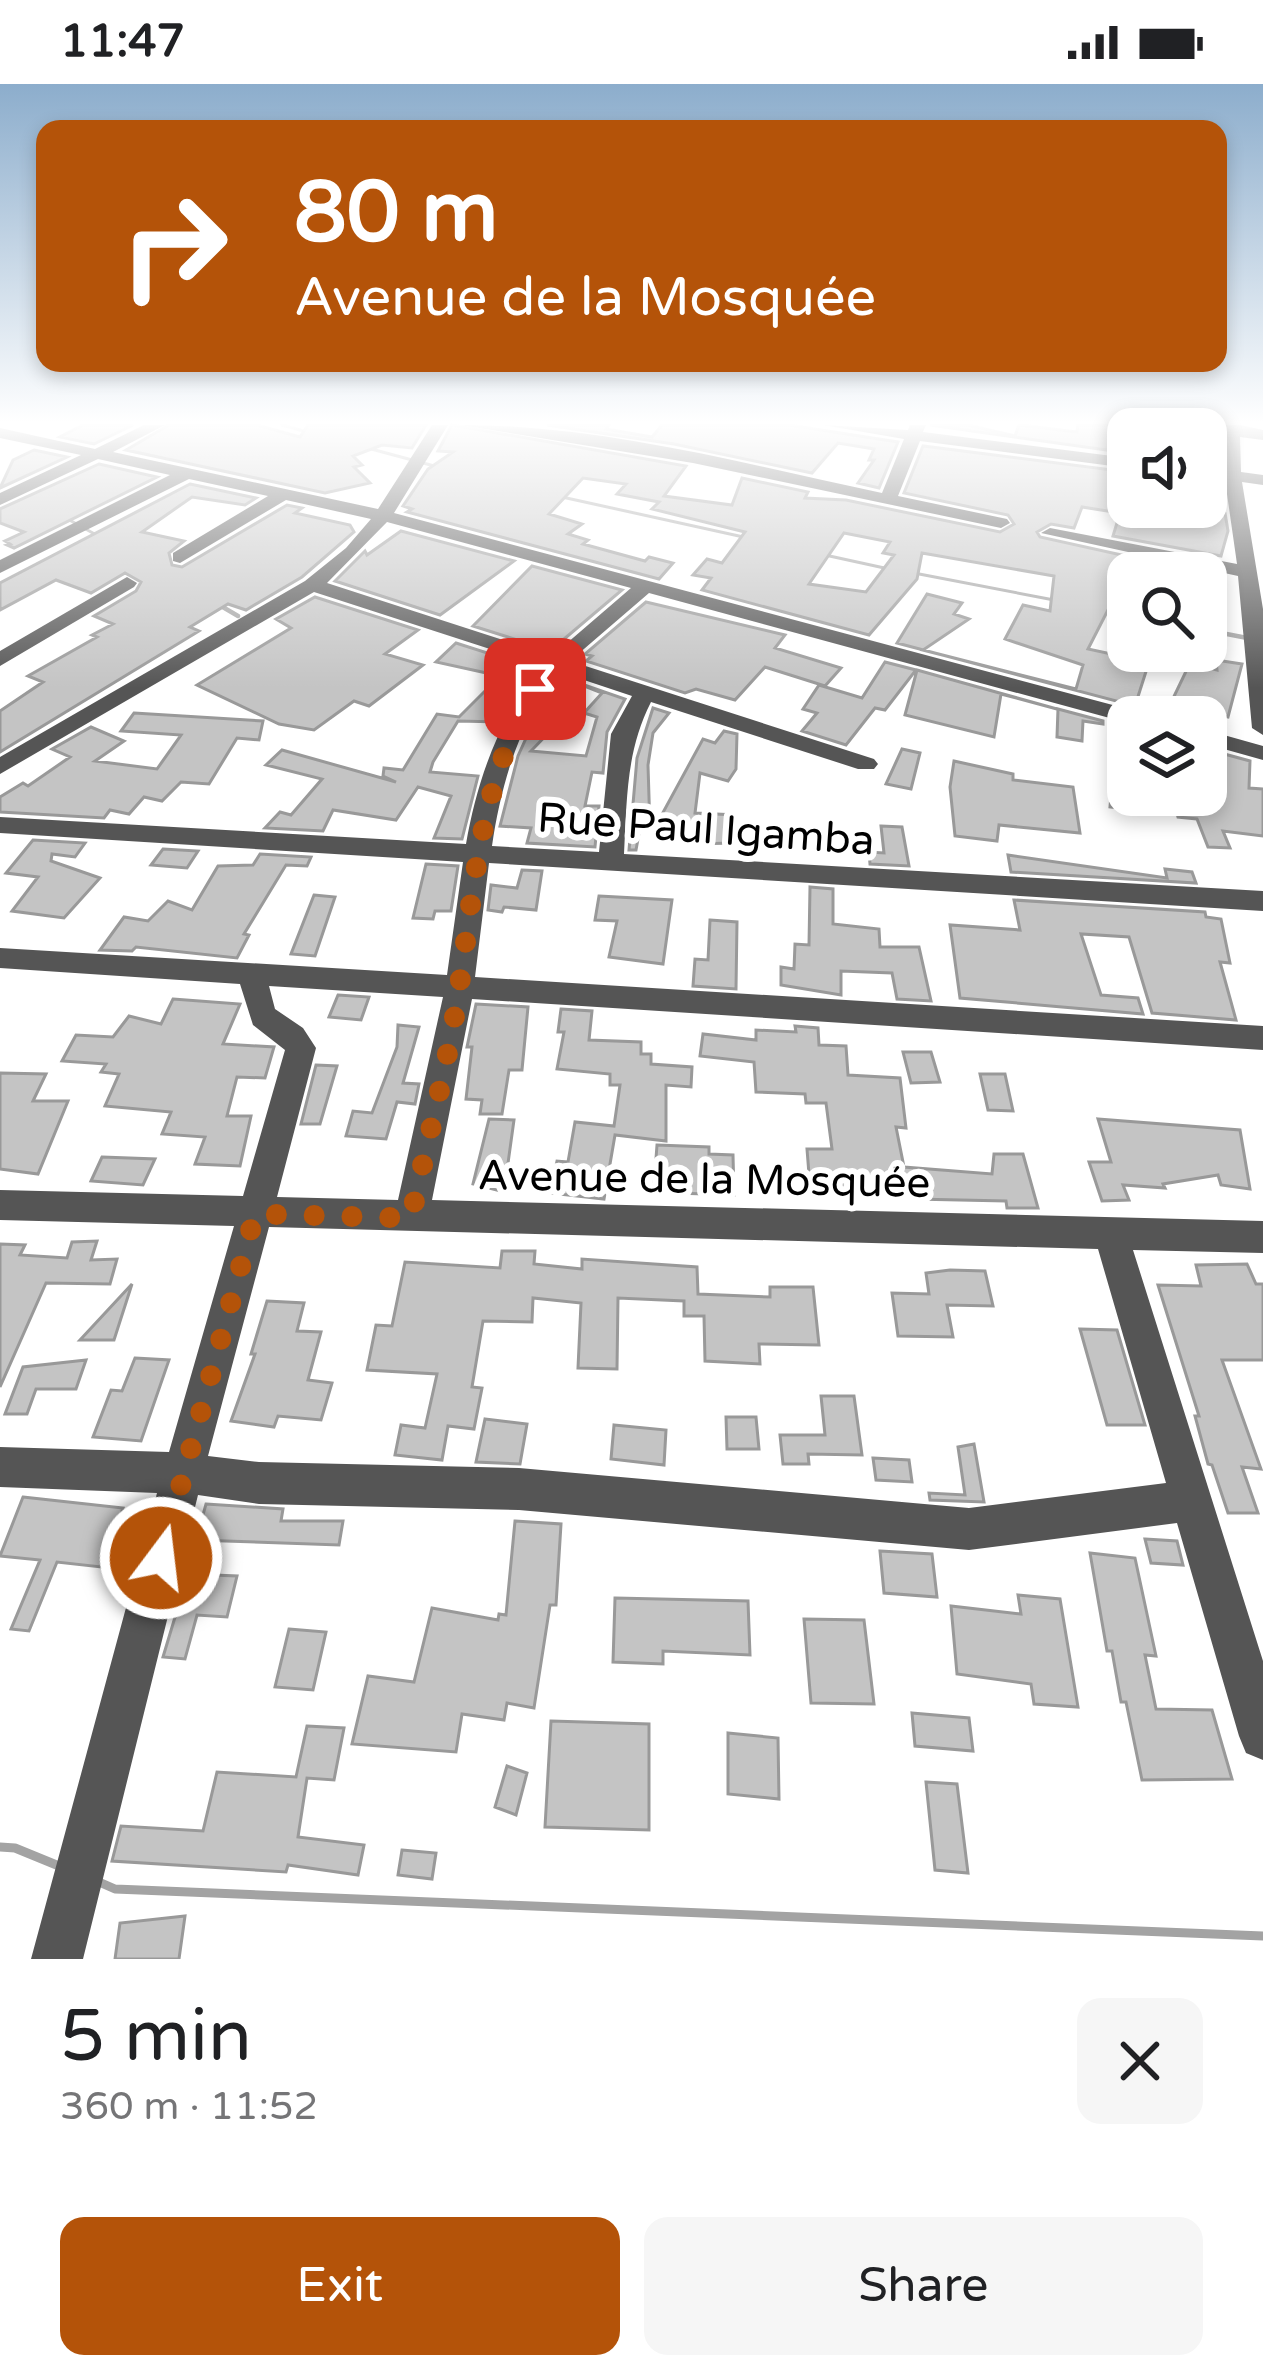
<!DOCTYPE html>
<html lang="en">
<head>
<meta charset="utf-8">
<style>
  body { margin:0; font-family:"Varela Round",sans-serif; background:#f6f6f6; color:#202124; height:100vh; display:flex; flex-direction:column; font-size:45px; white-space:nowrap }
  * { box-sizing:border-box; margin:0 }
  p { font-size:39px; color:#757577 }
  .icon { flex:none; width:66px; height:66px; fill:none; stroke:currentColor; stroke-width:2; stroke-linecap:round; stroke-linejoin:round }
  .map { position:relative; height:1875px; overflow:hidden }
  .side { display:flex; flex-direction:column; background:#fff; flex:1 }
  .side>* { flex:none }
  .guide { position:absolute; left:36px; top:36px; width:1191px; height:252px; border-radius:24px; box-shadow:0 6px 18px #0003; background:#b45309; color:#fff; overflow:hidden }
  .buttons { position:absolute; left:1107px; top:324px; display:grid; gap:24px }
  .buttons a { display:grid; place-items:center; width:120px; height:120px; border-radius:24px; background:#fff; box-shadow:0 6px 18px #0003; font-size:60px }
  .pin { position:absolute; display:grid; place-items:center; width:102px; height:102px; color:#fff; margin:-51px; border-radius:24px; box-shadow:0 6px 18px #0006 }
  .me { position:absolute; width:132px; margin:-66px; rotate:15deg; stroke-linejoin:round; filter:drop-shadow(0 0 9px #0008) }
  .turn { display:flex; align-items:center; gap:42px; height:252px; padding:0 60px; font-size:54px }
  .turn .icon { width:156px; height:156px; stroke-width:2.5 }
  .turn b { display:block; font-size:84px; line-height:102px }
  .round { display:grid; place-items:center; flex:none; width:126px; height:126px; border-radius:24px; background:#f6f6f6 }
  .head { display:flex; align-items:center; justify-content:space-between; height:204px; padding:0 60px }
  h1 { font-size:72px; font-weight:600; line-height:90px }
  .primary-button { display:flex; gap:24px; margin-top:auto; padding:24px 60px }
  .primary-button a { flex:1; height:138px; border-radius:24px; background:#b45309; color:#fff; font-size:48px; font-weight:600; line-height:138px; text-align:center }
  .primary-button a+a { background:#f6f6f6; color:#202124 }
  .status { display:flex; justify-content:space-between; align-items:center; height:84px; padding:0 60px; background:#fff; direction:ltr }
  .status svg { height:33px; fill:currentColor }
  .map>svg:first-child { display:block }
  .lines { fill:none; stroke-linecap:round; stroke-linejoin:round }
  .stream-far2 { stroke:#a3a3a3; stroke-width:3 }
  .stream-far1 { stroke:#a3a3a3; stroke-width:4.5 }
  .stream { stroke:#a3a3a3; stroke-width:9 }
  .building { fill:#c4c4c4; stroke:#999; stroke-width:3; fill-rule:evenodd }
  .minor { fill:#555; fill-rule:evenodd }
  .route { stroke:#b45309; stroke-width:21; stroke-dasharray:0 37.8 }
  .labels { text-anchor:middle; stroke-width:12; stroke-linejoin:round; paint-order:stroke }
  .street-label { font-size:42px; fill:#000; stroke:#fff }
</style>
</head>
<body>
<div class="status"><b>11:47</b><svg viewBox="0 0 49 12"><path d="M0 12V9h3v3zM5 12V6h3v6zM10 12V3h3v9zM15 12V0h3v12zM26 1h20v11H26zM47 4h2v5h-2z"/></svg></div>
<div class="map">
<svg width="1263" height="1875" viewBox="0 0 1263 1875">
  <rect width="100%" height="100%" fill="#fff"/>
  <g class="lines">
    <path class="stream-far2" d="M282,341L311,349
      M364,363L438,383
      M562,413L748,454
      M64,433L100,453
      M825,471L889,485
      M914,489L1054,516"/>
    <path class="stream-far1" d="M221,522L238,532
      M1102,526L1128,531
      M1206,546L1263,557"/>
    <path class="stream" d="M0,1763L15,1764L59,1782
      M99,1798L115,1805L1263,1852"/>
  </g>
  <path class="building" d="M83,341H133L94,360L60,353Z
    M169,341H257L300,353L308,341H426L412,364L382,361L353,372L362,381L354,383L370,399L325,409L126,366Z
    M452,341L686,382L664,412L732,421L742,394L808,408L805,414L846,416L1000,448L1014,440L1008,431L904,409L923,362L1128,388V423H1218L1225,429L1228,447L1221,472L1113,452L1120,429L1082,423L1074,444L1051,440L1037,448L1040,453L1203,489H1128V523L1111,520L1088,565L1149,578L1135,622L897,559L927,510L962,519L954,530L969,535L923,566L1076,605L1083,581L1005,555L1023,521L1050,527L1054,492L922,469L917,495L869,551L702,506L711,494L693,491L707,475L722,479L745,448L652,425L659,418L617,410L626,400L583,394L549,430L582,440L568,450L588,456L583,460L645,477L649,473L673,479L659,495L407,428L412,425L403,422L428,385L453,368L438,367ZM844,449L890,458L883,469L894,471L866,508L809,500Z
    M547,341H609L606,345L652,353L662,341H789L898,358L879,404L858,399L874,376H869L874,365L838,359L812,389L674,360Z
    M930,341H968L1015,352L1019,341L1077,348L1078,341H1128V369Z
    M34,366L67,373L0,404L13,376Z
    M99,380L157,393L14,464L7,461L10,460L5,457L24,448L0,439V425Z
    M190,400L256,414L245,421L192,413L142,448L184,457L169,469L172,481L182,483L287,421L302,424L295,429L350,441L354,448L302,493L246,526L228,520L190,543L199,547L0,668V627L43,598L28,592L97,553L92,551L113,540L94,532L136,507L141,498L125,489L91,509L56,496L0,526V499Z
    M401,447L514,477L440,531L335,497L365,467L367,471Z
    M532,482L622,506L557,561L546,558L543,564L473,542Z
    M315,513L418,546L385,570L423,581L369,622L354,617L314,646L279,640L197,601L291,544L276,535Z
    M646,518L785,551L775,564L841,584L825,602L765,583L735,616L696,605L685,609L586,577L592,572L585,570Z
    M456,559L531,583L500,638L458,637L433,678L430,688L478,692L462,755L434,754L451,712L418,703L396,736L333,726L323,747L265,744L280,728L291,731L322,695L266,681L282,666L396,698L383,692L384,684L403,686L437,630L459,633L500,592L436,578Z
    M1216,576L1242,580L1228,633L1218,631V639L1167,627L1190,579L1217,586Z
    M885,578L916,586L885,626L875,624L846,661L802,647L817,629L803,625L819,601L862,614Z
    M917,586L1057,625L1001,610L994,653L905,631Z
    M567,595L625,615L607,648L603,689L592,688L585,722H599L595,763L527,759L531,744L500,742L518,672L537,630L560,637L531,667L586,672L597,633L584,629L602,609Z
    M653,624L669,629L653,649L648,681L650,745L640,744L636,766H629L637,674Z
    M1058,625L1103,637V640L1083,637L1082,657L1057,653Z
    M134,629L263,637L259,656L237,654L209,700L181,698L162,717L144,713L129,730L110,726L104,734L0,728V713L23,699L28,702L70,673L52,665L91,643L124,657L95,677L157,685L181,651L121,647Z
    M724,647L737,650L736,685L728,697L700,689L695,729L736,731L735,759L689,760L684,749L654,745L703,655L715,659Z
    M902,665L920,669L911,705L886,700Z
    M1206,665L1250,677L1249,704L1263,705V752L1223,747L1230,764L1208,763L1197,735L1178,733L1173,714L1206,718Z
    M954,677L1013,690V696L1073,703L1080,749L999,741L997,757L955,752L950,703Z
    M1111,711L1166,712L1170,730L1110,723Z
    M881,742L902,743L909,782L870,780L869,768L884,769Z
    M33,756L85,759L75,773L52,770L51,777L100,794L64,834L12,827L38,793L6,789Z
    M163,765L198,767L187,784L151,781Z
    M260,770L311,773L307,782L286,781L244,850L249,851L237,874L136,863L132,867L100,866L124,833L148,837L168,817L192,826L218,782L253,781Z
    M1008,771L1167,794L1165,785L1192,788L1196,799L1011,788Z
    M426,780L458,782L451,827H435L433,835L413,834Z
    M522,786L542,787L536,826L504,823L502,828L488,826L491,801L517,804Z
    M810,803L833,805V840L879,845L880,863H919L931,917L897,915L892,889L841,887V911L781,901V883L794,885L795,860L809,861Z
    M314,811L335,813L315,872L291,870Z
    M599,812L672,816L663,880L609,873L617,837L595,836Z
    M1014,816L1205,828L1206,833L1221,835L1230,879L1220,878L1236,936L1152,929L1129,853L1081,850L1101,911L1138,914L1143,930L960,914L950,841L1020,846Z
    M710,836L737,838L736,905L693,902L695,875L708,876Z
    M338,911L369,913L361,936L329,933Z
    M173,915L240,920L223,960L274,963L265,994L237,993L227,1032H251L240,1082L195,1080L205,1053L162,1050L171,1028L105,1022L119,990L101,988L106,980L62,977L76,951L113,953L129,932L161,940Z
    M476,920L528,923L522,986H509L502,1030H480L482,1016L466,1015L472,963H467Z
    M561,925L592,927L589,956L641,958V970H651V980L692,983L691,1003L666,1001V1057L615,1051L604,1115L550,1109L557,1077L568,1078L575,1038L614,1042L620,1001H610V990L557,985L564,948H558Z
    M398,941L419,943L403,999L419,1000L415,1020L397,1018L386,1055L346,1052L353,1027L372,1029L397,963Z
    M795,942L818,944L819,961L846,962L848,991L900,994L906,1044L896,1043L904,1083L992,1090L994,1070H1023L1038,1124H1007L1006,1117L914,1115L913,1109H878V1105L810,1103L807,1065H832L826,1019H806L805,1010L756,1008L754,978L700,972L703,950L756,956V946L796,948Z
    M903,968H931L940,998L911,999Z
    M316,981L337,982L320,1040H301Z
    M0,989L46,990L33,1017H68L38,1090L0,1085Z
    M980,990H1005L1013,1027L988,1026Z
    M489,1035L514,1036L504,1108L473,1100Z
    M1098,1035L1240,1046L1250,1105L1221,1101L1218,1091L1163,1100L1165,1104L1123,1101L1129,1116L1102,1117L1089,1078H1111Z
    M657,1061L709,1063V1070L733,1071L734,1111L676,1109V1102L654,1101Z
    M102,1073L155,1075L143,1101L91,1097Z
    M97,1157L91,1176L117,1175L110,1200L46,1199L0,1303V1160L25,1161L20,1171L67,1174L72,1158Z
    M502,1167H535L534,1180L582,1185V1175L697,1183L698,1210L770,1213V1203H813L819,1261L759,1260L760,1280L705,1277L704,1232H684V1217L618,1214L617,1285L578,1284L581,1219L533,1214L532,1238L483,1237L472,1303L482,1304L474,1345L448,1342L442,1376L395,1371L401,1341L425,1344L437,1290L367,1286L376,1241L392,1242L405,1178L500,1184Z
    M1247,1180L1256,1200H1263V1276H1222L1261,1385L1242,1383L1258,1429H1228L1212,1381L1208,1380L1195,1332H1199L1158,1201L1201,1202L1196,1181Z
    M950,1186L985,1187L993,1222L947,1221L953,1253L898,1252L892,1209L929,1210L926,1189Z
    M132,1200L114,1256H80Z
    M267,1217L304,1219L297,1247L321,1248L308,1296L332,1299L321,1336L278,1332L274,1343L231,1337L255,1270H251Z
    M1080,1245L1117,1246L1145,1341H1107Z
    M135,1274L169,1276L141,1357L93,1353L111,1306L122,1307Z
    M86,1276L76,1305H36L27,1330H5L23,1283Z
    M821,1312H854L862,1371L808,1370L809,1380H783L780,1351H825Z
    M726,1333H756L759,1365H727Z
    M485,1335L527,1340L520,1380L476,1378Z
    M614,1341L666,1346L664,1381L611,1375Z
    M974,1360L984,1418L930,1416L929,1409L965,1411L958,1363Z
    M873,1374L909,1376L912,1398L876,1396Z
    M23,1413L123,1424L101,1483L57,1478L29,1547L11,1545L40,1476L0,1472Z
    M206,1420L283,1425L281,1437H343L339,1461L196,1456Z
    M515,1437L561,1440L556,1521H550L534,1624L507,1619L504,1636L462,1630L456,1668L352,1660L368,1592L414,1598L432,1524L498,1536L499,1530L506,1531Z
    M1145,1455L1177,1457L1183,1481L1151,1479Z
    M880,1467L932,1470L937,1513L884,1509Z
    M1090,1469L1135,1474L1156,1572L1145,1571L1156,1625L1212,1626L1232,1695L1142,1696L1126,1618H1121L1112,1567H1107Z
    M188,1490L237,1492L227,1533L197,1531L185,1575L163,1573Z
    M1018,1511L1060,1515L1078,1623L1034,1620L1031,1600L957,1590L951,1522L1021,1530Z
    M615,1514L748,1517L750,1571L663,1567V1580L613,1578Z
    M804,1535L864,1536L874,1620L811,1619Z
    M289,1545L326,1548L313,1606L275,1603Z
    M912,1629L969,1634L973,1667L915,1662Z
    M551,1637L649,1640V1746L545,1743Z
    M307,1642L344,1644L334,1696L307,1694L298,1753L364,1761L358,1791L288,1781L286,1788L112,1777L121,1742L203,1747L217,1688L296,1693Z
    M728,1649L778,1654L779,1715L728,1710Z
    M507,1682L527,1689L516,1731L495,1723Z
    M926,1698L957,1700L968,1789L935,1786Z
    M402,1766L436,1769L432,1795L398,1791Z
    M185,1832L179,1875H115L120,1839Z"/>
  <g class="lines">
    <path class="minor" d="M144,341H165L113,368L378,425L432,341H448L394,429L1139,628L1142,633H1128V639L649,509L570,577L874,675L878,680L874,685H858L651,618C626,667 627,715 624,770L1263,807V827L489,779L475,893L1263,942V966L472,915L432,1116L1263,1137V1169L1133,1166L1263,1577V1676L1246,1669L1239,1652L1177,1439L969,1466L519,1426L259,1420L198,1411L83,1875H31L157,1409L0,1403V1363L169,1368L234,1142L0,1136V1106L243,1112L285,966L253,941L240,900L0,884V864L447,891L463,778L0,749V733L466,760C477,697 499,632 542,582L314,508L0,690V673L305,497L346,464L371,435L286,416L180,479L173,477V469L268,412L189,395L0,489V476L170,391L98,375L0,421V409L81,371L0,354V344L95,365ZM387,438L631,504L552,572L327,499ZM560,588L632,612L611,650L599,768L492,762C501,701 519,636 560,588ZM269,902L443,913L398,1116L277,1113L316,964L303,944L275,925ZM269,1143L1098,1165L1166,1399L969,1424L519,1384L259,1378L208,1372Z
      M461,341C602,341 745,380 882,409L904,355L823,341L908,346L910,341H926L923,348L1128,374V384L920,357L898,412L1007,435L1010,439L1001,444L693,379Z
      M1172,341H1240L1263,346V356L1240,353L1241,388L1263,391V401L1242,398L1263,525V651L1252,644L1238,492L1041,449L1050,444L1237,480L1225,396L1206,393V383L1225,386L1224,351Z
      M127,493L137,499L134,503L0,582V567Z
      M1206,646L1263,662V676L1206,660Z"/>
  </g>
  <linearGradient id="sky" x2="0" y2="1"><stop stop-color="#8cadcc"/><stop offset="0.56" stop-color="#fff"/><stop offset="1" stop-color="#fff" stop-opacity="0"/></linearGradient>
  <rect width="1263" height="604" fill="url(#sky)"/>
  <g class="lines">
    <path class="route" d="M161,1474L255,1130L411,1134C427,1056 449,977 460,898C475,796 481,696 535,605"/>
  </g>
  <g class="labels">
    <g class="street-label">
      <text transform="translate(706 744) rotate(4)" y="15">Rue Paul Igamba</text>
      <text transform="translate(704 1094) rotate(1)" y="15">Avenue de la Mosquée</text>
    </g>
  </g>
</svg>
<div class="buttons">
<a><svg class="icon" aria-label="sound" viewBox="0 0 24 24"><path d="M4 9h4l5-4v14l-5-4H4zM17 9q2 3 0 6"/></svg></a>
<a><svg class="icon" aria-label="search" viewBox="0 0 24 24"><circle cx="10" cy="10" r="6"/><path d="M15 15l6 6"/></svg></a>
<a><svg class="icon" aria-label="layers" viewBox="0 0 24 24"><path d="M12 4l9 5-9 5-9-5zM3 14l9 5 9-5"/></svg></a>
</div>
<div class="pin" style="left:535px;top:605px;background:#d93025"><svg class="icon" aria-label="arrive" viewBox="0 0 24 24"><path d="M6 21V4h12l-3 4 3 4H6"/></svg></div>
<svg class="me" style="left:161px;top:1474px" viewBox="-20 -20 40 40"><circle r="17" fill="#b45309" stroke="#fff" stroke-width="3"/><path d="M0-11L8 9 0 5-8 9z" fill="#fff"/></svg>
<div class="guide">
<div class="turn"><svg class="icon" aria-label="right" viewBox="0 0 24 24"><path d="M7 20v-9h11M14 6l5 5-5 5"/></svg><div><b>80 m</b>Avenue de la Mosquée</div></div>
</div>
</div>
<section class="side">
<div class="head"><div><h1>5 min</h1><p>360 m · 11:52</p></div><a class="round"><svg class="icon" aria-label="close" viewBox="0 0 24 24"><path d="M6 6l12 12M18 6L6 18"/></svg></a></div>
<div class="primary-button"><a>Exit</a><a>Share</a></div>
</section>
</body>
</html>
